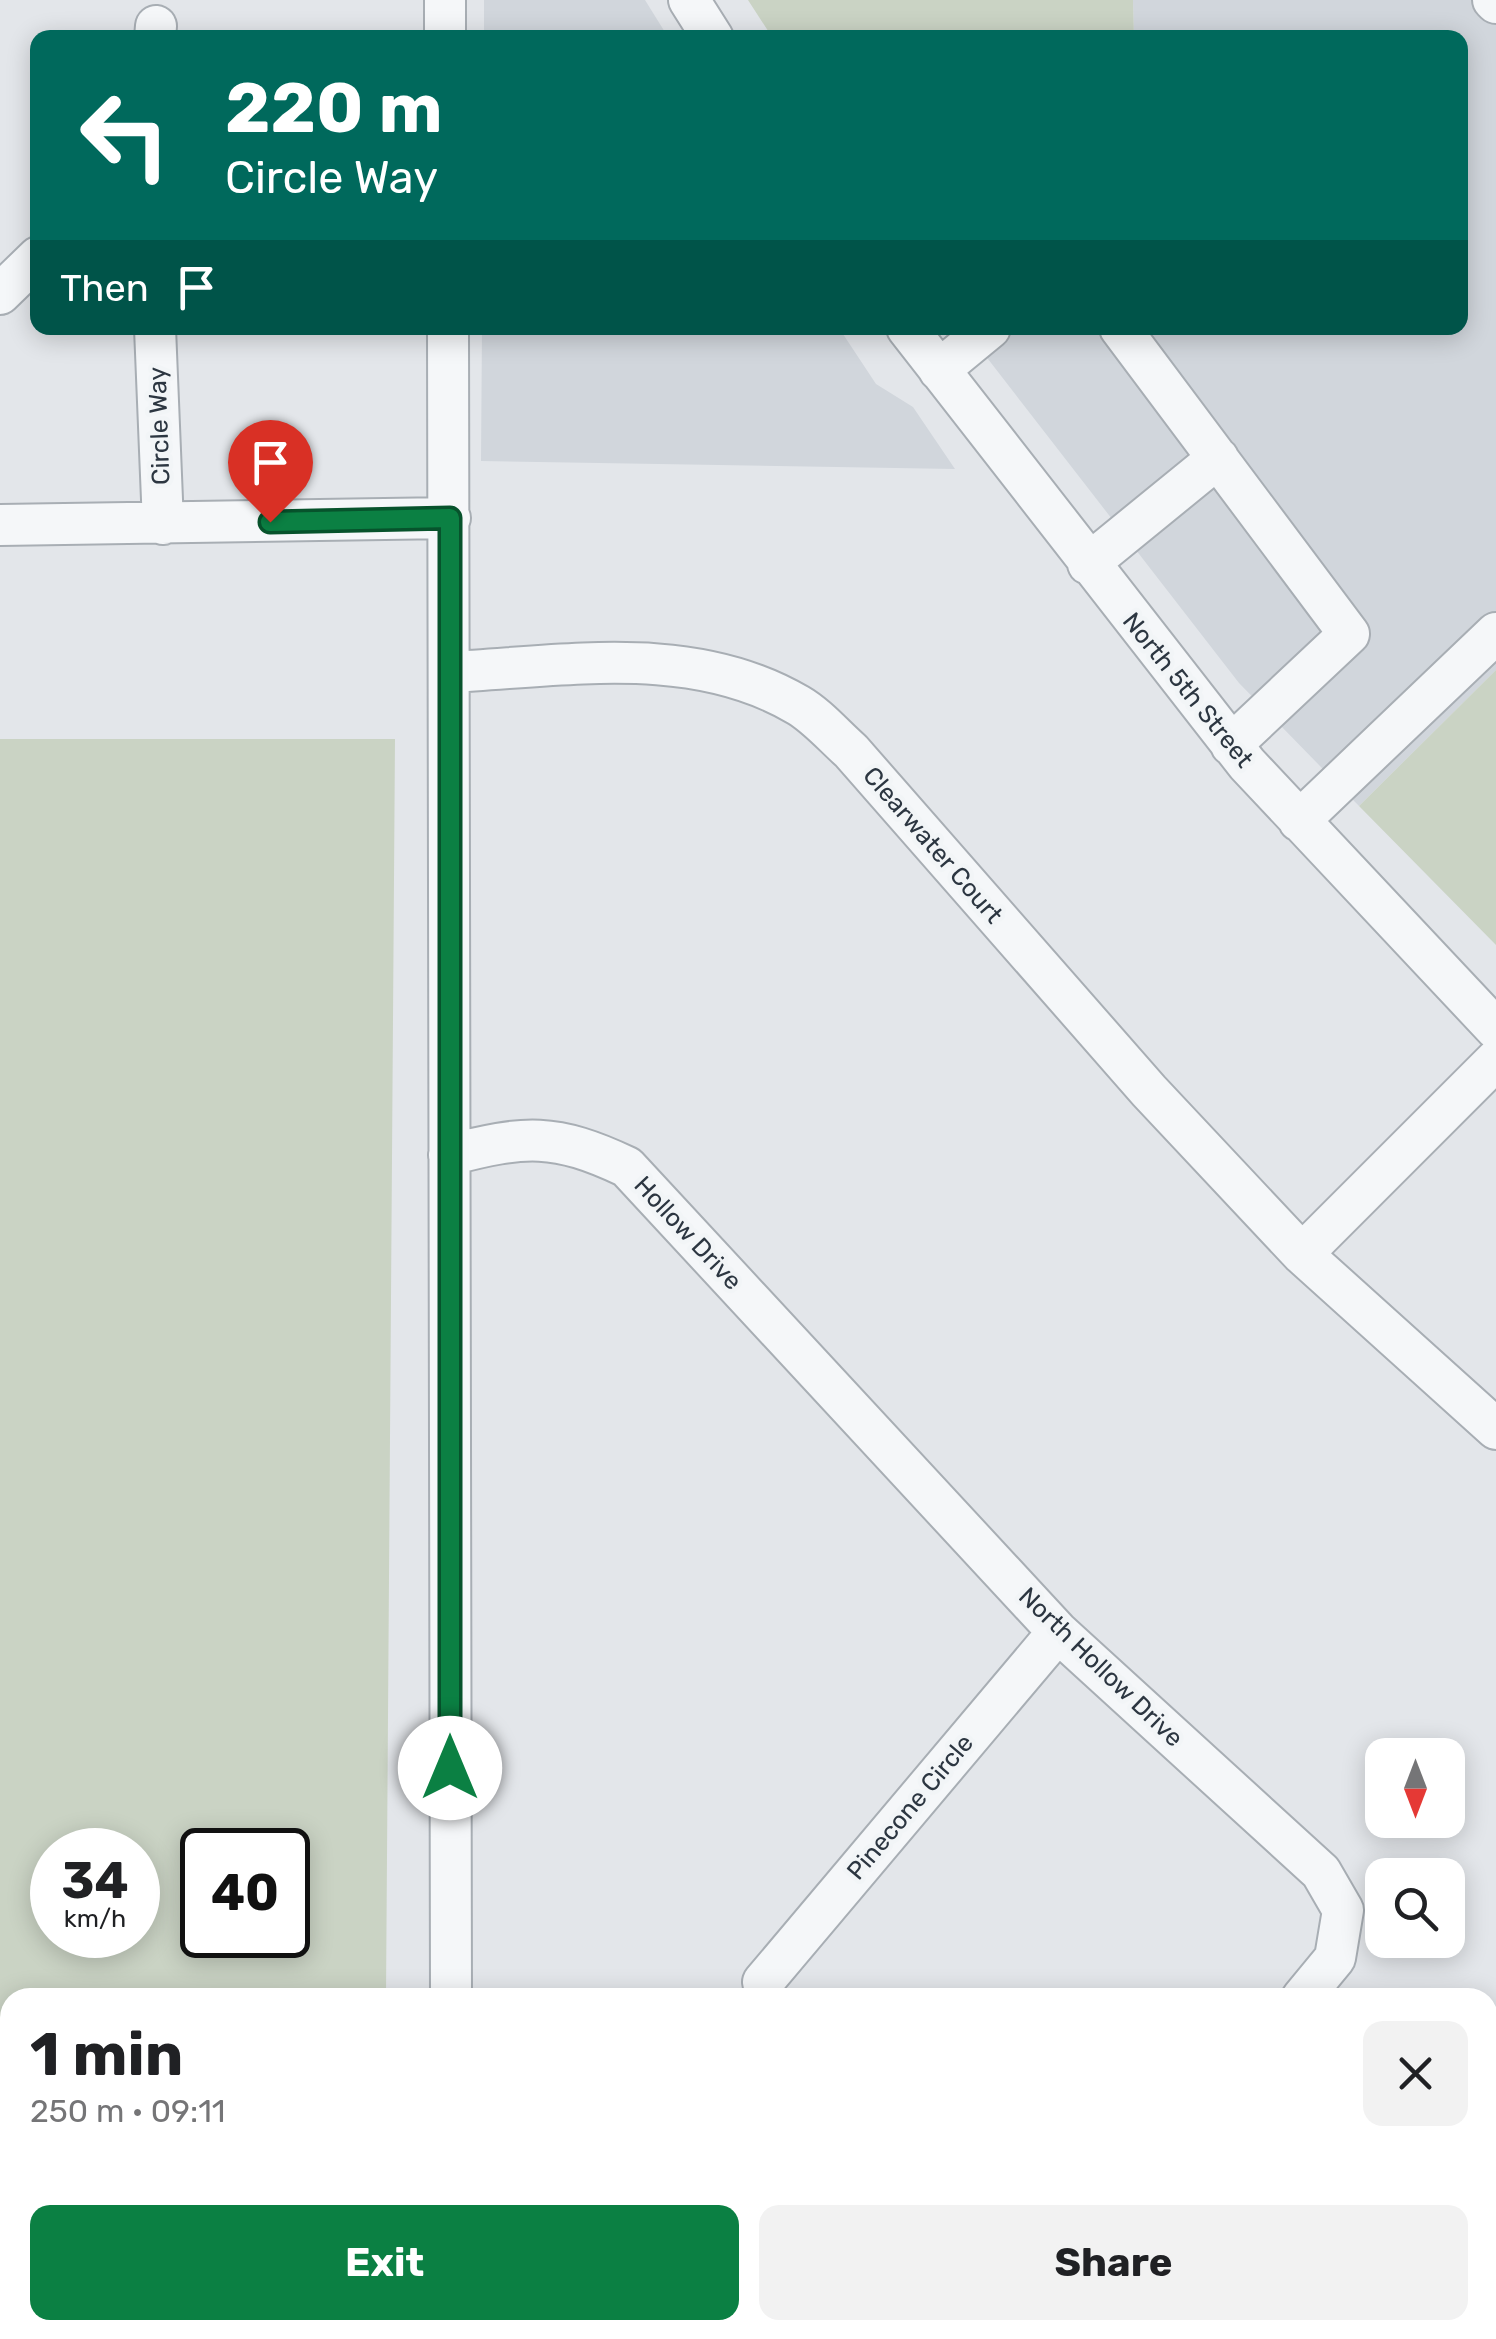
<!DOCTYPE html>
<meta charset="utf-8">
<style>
body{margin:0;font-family:Rubik,sans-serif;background:#f2f2f2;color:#202124;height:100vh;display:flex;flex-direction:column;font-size:38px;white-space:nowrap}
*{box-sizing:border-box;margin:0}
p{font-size:32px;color:#757577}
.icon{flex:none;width:55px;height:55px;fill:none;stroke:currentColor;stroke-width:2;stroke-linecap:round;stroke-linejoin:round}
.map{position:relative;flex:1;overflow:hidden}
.panel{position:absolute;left:0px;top:1988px;width:1498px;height:352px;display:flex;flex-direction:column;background:#fff;border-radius:30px 30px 0 0;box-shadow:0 5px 25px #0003}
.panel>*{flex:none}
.hud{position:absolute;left:30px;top:30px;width:1438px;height:305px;border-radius:20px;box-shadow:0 5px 25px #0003;background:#00695c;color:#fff;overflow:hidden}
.needle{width:65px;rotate:180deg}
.buttons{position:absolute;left:1365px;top:1738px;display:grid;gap:20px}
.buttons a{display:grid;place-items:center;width:100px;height:100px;border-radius:20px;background:#fff;box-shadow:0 5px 25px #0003;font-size:50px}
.speed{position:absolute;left:30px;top:1828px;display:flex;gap:20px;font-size:50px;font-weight:700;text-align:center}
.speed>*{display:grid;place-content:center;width:130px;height:130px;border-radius:50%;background:#fff;box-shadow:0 5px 25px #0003;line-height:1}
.speed small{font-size:25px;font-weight:400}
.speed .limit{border:5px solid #111;border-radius:15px;background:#fff;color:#111}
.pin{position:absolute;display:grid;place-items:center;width:85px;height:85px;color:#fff;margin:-102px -42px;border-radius:50% 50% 50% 0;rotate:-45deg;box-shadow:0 0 10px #0007}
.pin .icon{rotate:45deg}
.me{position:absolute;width:110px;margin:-55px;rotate:0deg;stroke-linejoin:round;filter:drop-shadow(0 0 8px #0008)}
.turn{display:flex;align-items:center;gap:35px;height:210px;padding:0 30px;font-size:45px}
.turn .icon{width:130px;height:130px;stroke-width:2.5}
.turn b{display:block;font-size:70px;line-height:85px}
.then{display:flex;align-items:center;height:95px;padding:0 30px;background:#0003;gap:20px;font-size:38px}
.round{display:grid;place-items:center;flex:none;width:105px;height:105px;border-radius:20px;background:#f2f2f2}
.summary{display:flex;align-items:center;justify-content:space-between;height:170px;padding:0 30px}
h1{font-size:60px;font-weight:700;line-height:75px}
.action{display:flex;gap:20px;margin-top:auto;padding:20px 30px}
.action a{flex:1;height:115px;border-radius:20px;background:#0b8043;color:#fff;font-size:40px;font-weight:700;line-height:115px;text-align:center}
.action a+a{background:#f2f2f2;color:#202124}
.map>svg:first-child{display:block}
</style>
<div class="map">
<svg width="1496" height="2339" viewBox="0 0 1496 2339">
<rect width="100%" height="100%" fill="#e3e6ea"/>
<path fill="#d1d6dc" d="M 484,0 L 645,0 L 668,37 L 484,37 Z
M 1133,0 L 1496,0 L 1496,670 L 1359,806 L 1239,683 L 964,328 L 1460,328 L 1460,38 L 1134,37 Z
M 482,328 L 839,328 L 876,384 L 913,407 L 955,469 L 481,461 Z"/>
<path fill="#cad3c4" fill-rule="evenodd" d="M 748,0 L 1133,0 L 1134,37 L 772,37 Z
M 1496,670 L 1496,945 L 1359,806 Z
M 0,739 L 395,739 L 386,1997 L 10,1998 L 10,2137 L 0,2136 ZM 52,1850 L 138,1850 L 138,1935 L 52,1935 ZM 202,1850 L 288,1850 L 288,1935 L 202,1935 Z"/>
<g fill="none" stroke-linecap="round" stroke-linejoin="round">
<g stroke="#a8aeb4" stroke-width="44">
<path id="minor" d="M 445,0 L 445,38
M 689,0 L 713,38
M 1493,0 L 1496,3
M 155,38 L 156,26
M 0,294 L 38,257
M 155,328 L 163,524
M 448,328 L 451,1998
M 907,328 L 1247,764 L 1496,1029
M 1120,328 L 1349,634 L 1231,745
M 939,370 L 990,328
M 0,525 L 450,518
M 1088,564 L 1218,458
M 450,672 C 567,666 693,643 798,705 C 817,716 834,736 851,751 L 1149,1091 L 1302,1254 L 1496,1429
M 1299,821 L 1496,633
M 449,1155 C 525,1135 555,1133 627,1167 L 1058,1632 L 1321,1872 L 1343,1910 L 1335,1958 L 1302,1998
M 1302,1254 L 1496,1060
M 763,1982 L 1058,1632
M 1488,2312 L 1496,2318
M 452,2330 L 452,2339
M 1022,2339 L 1029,2330"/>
</g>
<use href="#minor" stroke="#f5f7f9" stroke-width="40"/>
</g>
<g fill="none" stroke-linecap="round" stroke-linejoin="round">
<g stroke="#07532c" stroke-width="25">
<path id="route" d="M 270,522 L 450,518 L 450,1768"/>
</g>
<use href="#route" stroke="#0b8043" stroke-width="18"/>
</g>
<g text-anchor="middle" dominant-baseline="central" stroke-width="9" stroke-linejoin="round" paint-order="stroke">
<g font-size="25" fill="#2c3641" stroke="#f2f5f7">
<text transform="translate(159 426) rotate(-92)">Circle Way</text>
<text transform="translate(1188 690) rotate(51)">North 5th Street</text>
<text transform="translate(933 845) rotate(49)">Clearwater Court</text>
<text transform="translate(688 1233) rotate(47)">Hollow Drive</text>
<text transform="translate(1101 1667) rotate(44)">North Hollow Drive</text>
<text transform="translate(910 1807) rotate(-50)">Pinecone Circle</text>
</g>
</g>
</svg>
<div class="buttons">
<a><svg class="needle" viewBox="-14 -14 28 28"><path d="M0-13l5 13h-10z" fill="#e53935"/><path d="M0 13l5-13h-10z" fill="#757577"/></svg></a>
<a><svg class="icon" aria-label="search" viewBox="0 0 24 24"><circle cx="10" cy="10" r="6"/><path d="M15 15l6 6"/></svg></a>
</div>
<div class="speed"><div>34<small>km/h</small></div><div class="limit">40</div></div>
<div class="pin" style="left:270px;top:522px;background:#d93025"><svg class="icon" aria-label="arrive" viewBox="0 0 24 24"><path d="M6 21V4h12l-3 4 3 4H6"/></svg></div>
<svg class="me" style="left:450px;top:1768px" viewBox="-20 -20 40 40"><circle r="19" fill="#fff"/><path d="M0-13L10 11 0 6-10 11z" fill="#0b8043"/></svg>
<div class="hud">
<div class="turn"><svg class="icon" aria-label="left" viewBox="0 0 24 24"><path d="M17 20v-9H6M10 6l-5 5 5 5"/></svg><div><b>220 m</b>Circle Way</div></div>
<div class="then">Then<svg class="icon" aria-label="arrive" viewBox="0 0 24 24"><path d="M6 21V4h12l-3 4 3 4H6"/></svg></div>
</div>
<section class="panel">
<div class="summary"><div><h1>1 min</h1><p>250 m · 09:11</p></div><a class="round"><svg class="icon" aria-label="close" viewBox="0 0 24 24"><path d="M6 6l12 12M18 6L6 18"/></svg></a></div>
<div class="action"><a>Exit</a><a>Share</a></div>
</section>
</div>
